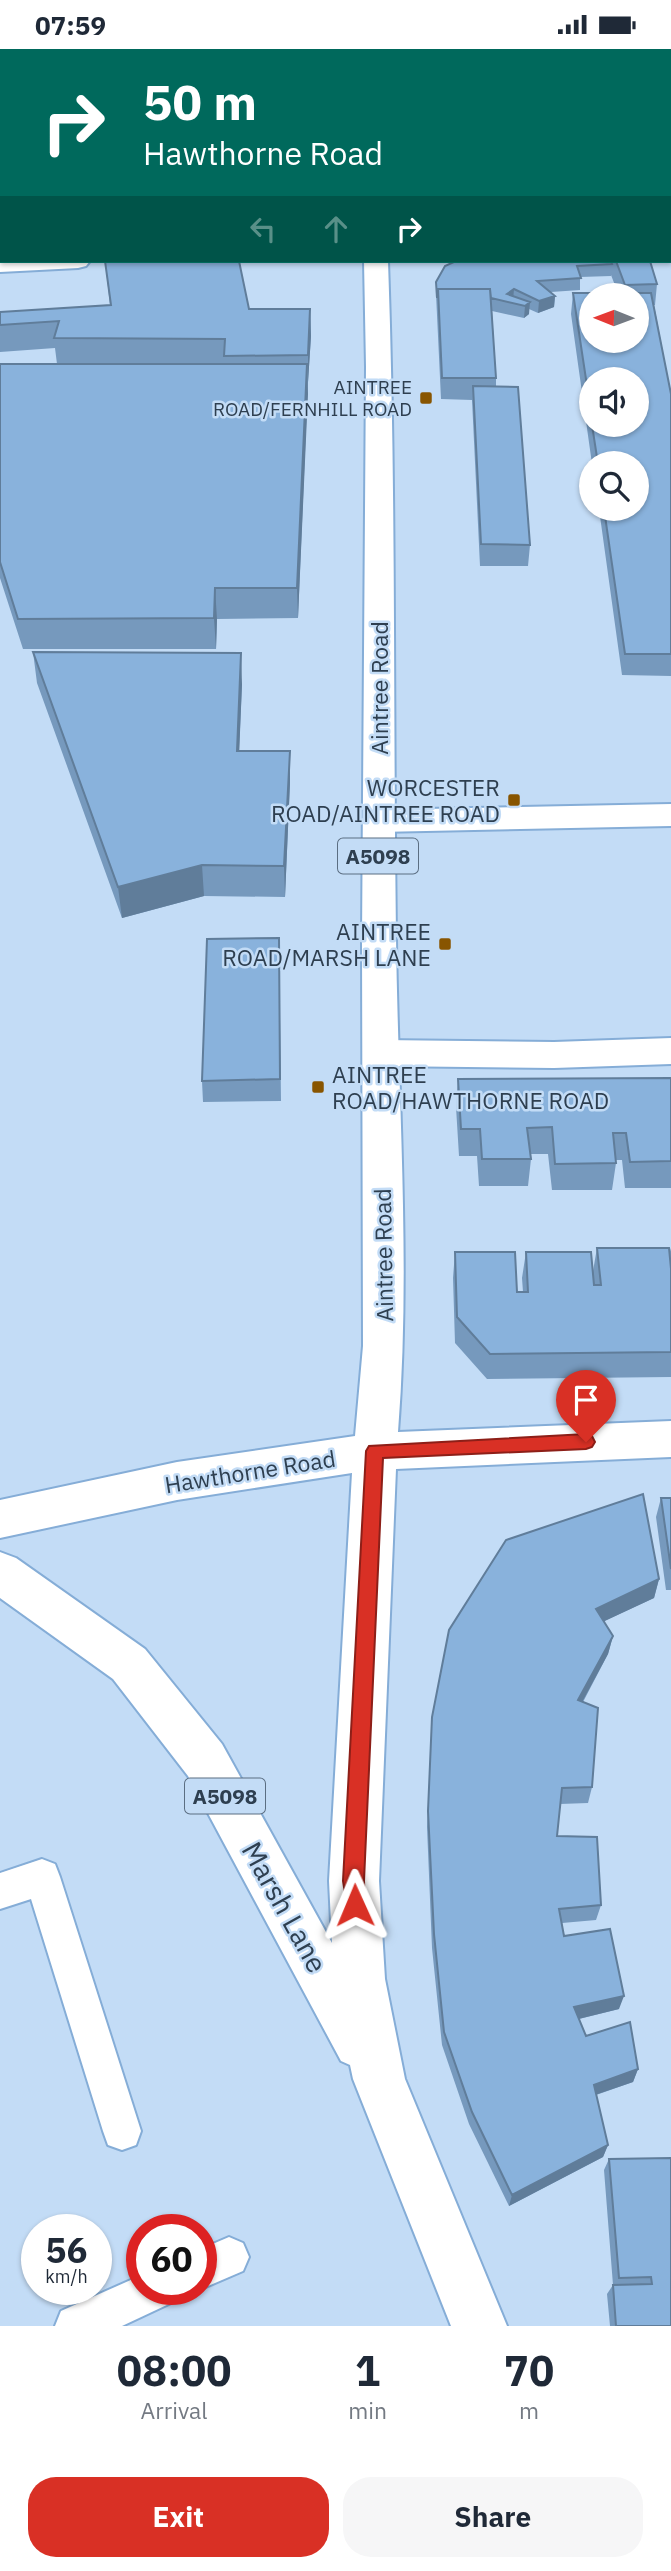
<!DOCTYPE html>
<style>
body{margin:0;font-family:"IBM Plex Sans",sans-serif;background:#f6f6f7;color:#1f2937;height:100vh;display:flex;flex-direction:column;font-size:26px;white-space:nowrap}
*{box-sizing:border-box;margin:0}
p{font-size:23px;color:#747a83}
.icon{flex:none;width:38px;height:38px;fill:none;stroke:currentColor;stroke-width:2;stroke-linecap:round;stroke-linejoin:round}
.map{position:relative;height:2277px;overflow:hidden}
.drawer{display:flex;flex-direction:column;background:#fff;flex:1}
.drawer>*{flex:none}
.hud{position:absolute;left:0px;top:0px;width:672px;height:214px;box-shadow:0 2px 5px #0004;background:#00695c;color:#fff;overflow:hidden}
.needle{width:46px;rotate:271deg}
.controls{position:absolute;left:579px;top:234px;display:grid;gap:14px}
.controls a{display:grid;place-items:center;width:70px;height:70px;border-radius:50%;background:#fff;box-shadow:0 2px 5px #0004;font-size:35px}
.speed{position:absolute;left:21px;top:2165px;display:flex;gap:14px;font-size:35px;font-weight:700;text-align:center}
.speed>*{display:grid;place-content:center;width:91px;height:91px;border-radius:50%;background:#fff;box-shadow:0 2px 5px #0004;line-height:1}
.speed small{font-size:18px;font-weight:400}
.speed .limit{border:10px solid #d22;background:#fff;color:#111}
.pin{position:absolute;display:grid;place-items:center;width:60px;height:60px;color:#fff;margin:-72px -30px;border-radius:50% 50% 50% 0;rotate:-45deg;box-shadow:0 0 7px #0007}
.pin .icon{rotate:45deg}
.me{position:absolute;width:77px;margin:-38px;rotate:359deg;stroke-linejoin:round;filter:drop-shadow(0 0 5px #0008)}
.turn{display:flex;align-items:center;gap:24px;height:147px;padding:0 28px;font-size:32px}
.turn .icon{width:91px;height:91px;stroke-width:2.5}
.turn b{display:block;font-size:49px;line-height:60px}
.lanes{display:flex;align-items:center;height:66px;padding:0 28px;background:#0003;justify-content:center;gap:35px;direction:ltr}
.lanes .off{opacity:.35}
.eta{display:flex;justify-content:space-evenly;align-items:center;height:119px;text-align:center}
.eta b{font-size:42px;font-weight:700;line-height:49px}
.action{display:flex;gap:14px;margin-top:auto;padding:14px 28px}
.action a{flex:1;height:80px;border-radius:28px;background:#d93025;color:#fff;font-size:28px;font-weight:700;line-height:80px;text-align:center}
.action a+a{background:#f6f6f7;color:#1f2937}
.status{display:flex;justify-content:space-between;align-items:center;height:49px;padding:0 35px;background:#fff;direction:ltr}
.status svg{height:19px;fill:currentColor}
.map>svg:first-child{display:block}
</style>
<div class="status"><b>07:59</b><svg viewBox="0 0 49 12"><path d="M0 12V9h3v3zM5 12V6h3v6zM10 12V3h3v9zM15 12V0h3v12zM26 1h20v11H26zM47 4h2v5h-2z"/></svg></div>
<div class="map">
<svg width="671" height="2277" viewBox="0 0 671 2277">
<rect width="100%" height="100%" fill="#c3dcf6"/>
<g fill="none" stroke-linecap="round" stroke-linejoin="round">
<g stroke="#85add7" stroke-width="4">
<path id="service" d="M 211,0 L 225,0 L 225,2 L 211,2 Z
M 42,1810 L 55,1815 L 60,1828 L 141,2082 L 136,2096 L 122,2101 L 108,2096 L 103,2082 L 31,1850 L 0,1860 L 0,1824 Z
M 229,2188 L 243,2194 L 249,2208 L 243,2222 L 201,2240 L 200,2240 L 201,2200 Z
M 142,2226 L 142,2240 L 177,2240 L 171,2254 L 122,2277 L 55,2277 L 61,2262 Z"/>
</g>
<g stroke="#85add7" stroke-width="4">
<path id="minor" d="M 652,0 L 671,0 L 671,4 L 670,2 Z
M 0,21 L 2,21 L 2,33 L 0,33 Z
M 670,26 L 671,26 L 671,40 L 670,40 Z
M 670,182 L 671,182 L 671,199 L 670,199 Z
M 0,209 L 2,212 L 90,212 L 86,217 L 78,219 L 0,223 Z
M 671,755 L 671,777 L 378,783 L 366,780 L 362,772 L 366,764 L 378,761 Z
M 671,989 L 671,1015 L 554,1019 L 381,1017 L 368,1013 L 363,1004 L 368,995 L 381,991 L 554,993 Z"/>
</g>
<g stroke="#85add7" stroke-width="4">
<path id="primary" d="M 365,0 L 385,0 L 386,2 L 366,2 Z
M 364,212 L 388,212 C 396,437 393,663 396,889 C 398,1053 411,1219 398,1383 L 671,1372 L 671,1408 L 396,1420 L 379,1832 L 385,1930 L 405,2030 L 507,2277 L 451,2277 L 353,2030 L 350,2016 L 341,2012 L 188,1727 L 113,1630 L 0,1549 L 0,1503 L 16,1509 L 145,1600 L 222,1695 L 332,1894 L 329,1832 L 352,1424 L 177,1451 L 0,1489 L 0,1451 L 177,1413 L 355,1387 L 363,1297 L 362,890 L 366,318 Z"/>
</g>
<use href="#service" fill="#fff" fill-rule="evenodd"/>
<use href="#minor" fill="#fff" fill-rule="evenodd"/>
<use href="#primary" fill="#fff" fill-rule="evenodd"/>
</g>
<path fill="#7699bd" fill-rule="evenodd" d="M 257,0 L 291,0 L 291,2 L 257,2 Z
M 447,0 L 486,0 L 486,2 L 447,2 Z
M 534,0 L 626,0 L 626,2 L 535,2 Z
M 0,70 L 2,70 L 2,198 L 0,198 Z
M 105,212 L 249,260 L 310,260 L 311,287 L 308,333 L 298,569 L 217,570 L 216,600 L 23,600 L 0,529 L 0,315 L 57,315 L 55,299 L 0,303 L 0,263 L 110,256 Z
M 456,212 L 650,212 L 657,235 L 655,256 L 654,256 L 671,345 L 671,627 L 622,626 L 599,460 L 637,460 L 637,415 L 592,415 L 571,265 L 573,244 L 618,244 L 611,226 L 611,227 L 580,228 L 580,241 L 551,243 L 555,247 L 554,258 L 538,264 L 529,260 L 529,265 L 524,269 L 492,262 L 496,329 L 496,337 L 530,496 L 528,517 L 480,517 L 472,351 L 441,350 L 436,245 L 436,233 ZM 592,331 L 637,376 L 592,376 Z
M 33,603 L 242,635 L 239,702 L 290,733 L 285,848 L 204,847 L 122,869 L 37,634 Z
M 279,889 L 281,1052 L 203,1053 L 202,1032 Z
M 671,1029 L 671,1139 L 625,1139 L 622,1111 L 616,1111 L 616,1114 L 612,1141 L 552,1141 L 548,1105 L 530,1105 L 531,1110 L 528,1137 L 479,1137 L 477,1107 L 459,1107 L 456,1058 L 458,1030 Z
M 597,1199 L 669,1206 L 671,1199 L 671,1328 L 487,1330 L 455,1294 L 453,1229 L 455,1203 L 517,1243 L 523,1243 L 522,1229 L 526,1203 L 593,1222 Z
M 661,1449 L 671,1449 L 671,1541 L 666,1541 L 656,1468 Z
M 659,1530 L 654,1549 L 604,1572 L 613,1587 L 608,1605 L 583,1653 L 592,1738 L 588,1754 L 560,1755 L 557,1787 L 601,1856 L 596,1871 L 562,1874 L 564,1887 L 619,1960 L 579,1970 L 586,1987 L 638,2020 L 633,2033 L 596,2046 L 608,2096 L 603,2108 L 509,2157 L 469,2075 L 442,1996 L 432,1899 L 427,1778 L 432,1668 Z
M 609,2110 L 671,2277 L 610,2277 L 607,2245 L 613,2236 L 604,2121 Z"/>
<path fill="#607d9a" d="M 514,240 L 513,252 L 507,245 Z
M 555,247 L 554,258 L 538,264 L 539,252 Z
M 530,253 L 529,265 L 524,269 L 525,257 Z
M 310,260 L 311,287 L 308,333 L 308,306 Z
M 307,315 L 308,345 L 298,569 L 297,539 Z
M 215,539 L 217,570 L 216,600 L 214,569 Z
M 241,604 L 242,635 L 238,732 L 237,702 Z
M 290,702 L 290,733 L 285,848 L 284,817 Z
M 202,816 L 204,847 L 122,869 L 118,838 Z
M 659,1530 L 654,1549 L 592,1578 L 596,1560 Z
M 613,1587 L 608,1605 L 574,1668 L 578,1651 Z
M 624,1947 L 619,1960 L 570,1972 L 574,1958 Z
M 638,2020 L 633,2033 L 589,2048 L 594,2036 Z
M 608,2096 L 603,2108 L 509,2157 L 512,2146 Z"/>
<path fill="#89b2dc" stroke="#607d9a" stroke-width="2" fill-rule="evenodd" d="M 0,70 L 2,70 L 2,169 L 0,169 Z
M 105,212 L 239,212 L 249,260 L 310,260 L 308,306 L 224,307 L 225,290 L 54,289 L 59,272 L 0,276 L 0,263 L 111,256 Z
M 456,212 L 611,212 L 612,215 L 577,217 L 581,229 L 537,232 L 555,247 L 539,252 L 514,240 L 507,245 L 530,253 L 525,257 L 491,249 L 490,240 L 438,240 L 437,249 L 436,233 L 445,217 Z
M 616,212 L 650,212 L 657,235 L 625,236 Z
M 438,240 L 490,240 L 496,329 L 442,329 Z
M 573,244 L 651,244 L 671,345 L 671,605 L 625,605 L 604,460 L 637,460 L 637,415 L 598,415 L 592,376 L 637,376 L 637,331 L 592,331 L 592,370 ZM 592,247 L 637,247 L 637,292 L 592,292 Z
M 0,315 L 307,315 L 297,539 L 215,539 L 214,569 L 18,570 L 0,513 Z
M 473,337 L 518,338 L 530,496 L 481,495 Z
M 33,603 L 241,604 L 237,702 L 290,702 L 284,817 L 202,816 L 118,838 Z
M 279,889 L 280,1030 L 202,1032 L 207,890 Z
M 671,1029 L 671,1112 L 630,1113 L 626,1084 L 613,1084 L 616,1114 L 555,1115 L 552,1078 L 527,1079 L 531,1110 L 482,1110 L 480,1080 L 461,1080 L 458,1030 Z
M 597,1199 L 669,1199 L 671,1220 L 671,1303 L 490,1305 L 457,1268 L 455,1203 L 515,1203 L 517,1243 L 528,1243 L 526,1203 L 591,1203 L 594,1236 L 601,1236 Z
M 643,1445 L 659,1530 L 596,1560 L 613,1587 L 578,1651 L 598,1659 L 592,1738 L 562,1739 L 557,1787 L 597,1788 L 601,1856 L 559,1860 L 564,1887 L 610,1880 L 624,1947 L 574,1958 L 586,1987 L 630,1973 L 638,2020 L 594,2036 L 608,2096 L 512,2146 L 472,2063 L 444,1983 L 434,1885 L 428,1762 L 432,1668 L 449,1581 L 506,1491 Z
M 661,1449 L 671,1449 L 671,1520 Z
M 671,2109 L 671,2277 L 616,2277 L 613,2236 L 652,2235 L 651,2228 L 619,2229 L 609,2110 Z"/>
<path fill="#d93025" stroke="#8d1f18" stroke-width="2" d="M 586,1385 L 592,1387 L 595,1393 L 592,1398 L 586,1400 L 383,1409 L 364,1832 L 365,1856 L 362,1863 L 355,1866 L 348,1863 L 343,1832 L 366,1402 L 369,1397 Z"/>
<g fill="#850" stroke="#c3dcf6" stroke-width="2.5">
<rect x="419" y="342" width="14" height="14" rx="3.5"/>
<rect x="507" y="744" width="14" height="14" rx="3.5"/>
<rect x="438" y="888" width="14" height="14" rx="3.5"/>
<rect x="311" y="1031" width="14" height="14" rx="3.5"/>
</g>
<g text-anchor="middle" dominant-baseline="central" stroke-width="5" stroke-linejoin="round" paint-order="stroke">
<g font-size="19" fill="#2e3f50" stroke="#c3dcf6" text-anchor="end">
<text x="412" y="338">AINTREE<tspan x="412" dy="22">ROAD/FERNHILL ROAD</tspan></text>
</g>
<g fill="#c3dcf6" stroke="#5b6e82" stroke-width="2">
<rect x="338" y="789.5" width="80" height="35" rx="5"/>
<rect x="185" y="1729.5" width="80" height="35" rx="5"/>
</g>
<g font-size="21" font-weight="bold" fill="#2e3f50">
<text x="378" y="807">A5098</text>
<text x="225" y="1747">A5098</text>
</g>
<g font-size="23" fill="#2e3f50" stroke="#c3dcf6">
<text transform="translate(379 639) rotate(-90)">Aintree Road</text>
<text transform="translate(383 1206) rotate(-91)">Aintree Road</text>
<text transform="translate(250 1422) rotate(-9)">Hawthorne Road</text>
</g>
<g font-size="23" fill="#2e3f50" stroke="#c3dcf6" text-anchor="end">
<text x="500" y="738">WORCESTER<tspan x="500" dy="26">ROAD/AINTREE ROAD</tspan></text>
<text x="431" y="882">AINTREE<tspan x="431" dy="26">ROAD/MARSH LANE</tspan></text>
<text x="332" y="1025" text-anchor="start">AINTREE<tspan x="332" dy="26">ROAD/HAWTHORNE ROAD</tspan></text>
</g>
<g font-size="28" fill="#2e3f50" stroke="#c3dcf6">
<text transform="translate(285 1858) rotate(61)">Marsh Lane</text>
</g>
</g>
</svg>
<div class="controls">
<a><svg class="needle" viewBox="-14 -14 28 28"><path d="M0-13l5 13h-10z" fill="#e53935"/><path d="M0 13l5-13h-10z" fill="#747a83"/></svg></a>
<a><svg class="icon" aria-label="sound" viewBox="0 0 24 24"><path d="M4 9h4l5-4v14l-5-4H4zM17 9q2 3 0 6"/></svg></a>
<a><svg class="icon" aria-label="search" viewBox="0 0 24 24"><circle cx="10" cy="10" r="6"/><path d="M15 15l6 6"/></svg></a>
</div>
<div class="speed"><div>56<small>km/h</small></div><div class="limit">60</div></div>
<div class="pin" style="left:586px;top:1393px;background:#d93025"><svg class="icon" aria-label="arrive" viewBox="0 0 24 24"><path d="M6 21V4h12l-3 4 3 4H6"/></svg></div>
<svg class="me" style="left:355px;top:1856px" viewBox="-20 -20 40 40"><path d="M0-17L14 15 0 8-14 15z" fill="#d93025" stroke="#fff" stroke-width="4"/></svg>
<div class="hud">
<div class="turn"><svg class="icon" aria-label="right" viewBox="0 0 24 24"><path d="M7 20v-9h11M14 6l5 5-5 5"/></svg><div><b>50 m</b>Hawthorne Road</div></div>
<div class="lanes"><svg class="icon off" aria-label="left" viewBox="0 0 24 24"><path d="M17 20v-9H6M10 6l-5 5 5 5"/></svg><svg class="icon off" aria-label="ahead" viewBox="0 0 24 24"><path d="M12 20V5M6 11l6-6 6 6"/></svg><svg class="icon" aria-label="right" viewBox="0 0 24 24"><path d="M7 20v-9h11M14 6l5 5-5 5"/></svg></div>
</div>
</div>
<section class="drawer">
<div class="eta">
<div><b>08:00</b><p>Arrival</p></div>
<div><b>1</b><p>min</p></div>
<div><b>70</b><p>m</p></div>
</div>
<div class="action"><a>Exit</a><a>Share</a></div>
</section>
